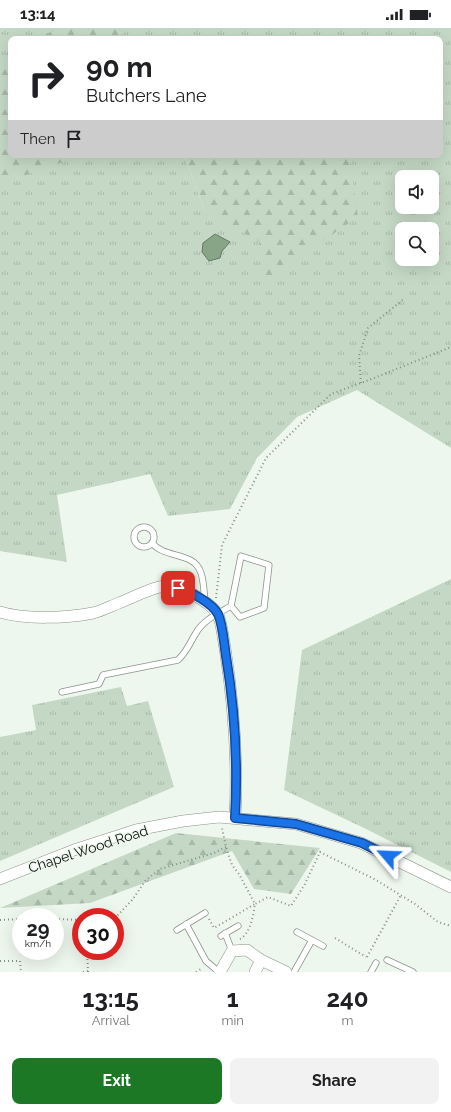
<!DOCTYPE html>
<style>
body{margin:0;font-family:Raleway,sans-serif;background:#f2f2f2;color:#202124;height:100vh;display:flex;flex-direction:column;font-size:15px;white-space:nowrap}
*{box-sizing:border-box;margin:0}
p{font-size:13px;color:#757577}
.icon{flex:none;width:22px;height:22px;fill:none;stroke:currentColor;stroke-width:2;stroke-linecap:round;stroke-linejoin:round}
.map{position:relative;height:944px;overflow:hidden}
.sheet{display:flex;flex-direction:column;background:#fff;flex:1}
.sheet>*{flex:none}
.hud{position:absolute;left:8px;top:8px;width:435px;height:122px;border-radius:8px;box-shadow:0 4px 16px #0002;background:#fff;color:#202124;overflow:hidden}
.fabs{position:absolute;left:395px;top:142px;display:grid;gap:8px}
.fabs a{display:grid;place-items:center;width:44px;height:44px;border-radius:8px;background:#fff;box-shadow:0 4px 16px #0002;font-size:20px}
.speed{position:absolute;left:12px;top:880px;display:flex;gap:8px;font-size:20px;font-weight:700;text-align:center}
.speed>*{display:grid;place-content:center;width:52px;height:52px;border-radius:50%;background:#fff;box-shadow:0 4px 16px #0002;line-height:1}
.speed small{font-size:10px;font-weight:400}
.speed .limit{border:6px solid #d22;background:#fff;color:#111}
.pin{position:absolute;display:grid;place-items:center;width:34px;height:34px;color:#fff;margin:-17px;border-radius:8px;box-shadow:0 2px 6px #0006}
.me{position:absolute;width:44px;margin:-22px;rotate:296deg;stroke-linejoin:round;filter:drop-shadow(0 0 3px #0008)}
.turn{display:flex;align-items:center;gap:14px;height:84px;padding:0 12px;font-size:18px}
.turn .icon{width:52px;height:52px;stroke-width:2.5}
.turn b{display:block;font-size:28px;line-height:34px}
.then{display:flex;align-items:center;height:38px;padding:0 12px;background:#0003;gap:8px;font-size:15px}
.eta{display:flex;justify-content:space-evenly;align-items:center;height:68px;text-align:center}
.eta b{font-size:24px;font-weight:700;line-height:28px}
.cta{display:flex;gap:8px;margin-top:auto;padding:8px 12px}
.cta a{flex:1;height:46px;border-radius:8px;background:#1d7826;color:#fff;font-size:16px;font-weight:700;line-height:46px;text-align:center}
.cta a+a{background:#f2f2f2;color:#202124}
.status{display:flex;justify-content:space-between;align-items:center;height:28px;padding:0 20px;background:#fff;direction:ltr}
.status svg{height:11px;fill:currentColor}
.map>svg:first-child{display:block}
</style>
<div class="status"><b>13:14</b><svg viewBox="0 0 49 12"><path d="M0 12V9h3v3zM5 12V6h3v6zM10 12V3h3v9zM15 12V0h3v12zM26 1h20v11H26zM47 4h2v5h-2z"/></svg></div>
<div class="map">
<svg width="451" height="944" viewBox="0 0 451 944">
<defs>
<pattern id="grass-tufts" width="24" height="20" patternUnits="userSpaceOnUse"><rect width="24" height="20" fill="#c5d8c5"/><path d="M3 7l-1-3M5 7V3M7 7l1-3M15 17l-1-3M17 17v-4M19 17l1-3" fill="none" stroke="#a8b8a8"/></pattern>
<pattern id="forest-firs" width="22" height="20" patternUnits="userSpaceOnUse"><rect width="22" height="20" fill="#c5d8c5"/><path d="M5 1l3.5 6h-7zM16 11l3.5 6h-7z" fill="#a8b8a8"/></pattern>
</defs>
<rect width="100%" height="100%" fill="#eef7ee"/>
<path fill="url(#grass-tufts)" fill-rule="evenodd" d="M 0,0 L 451,0 L 451,420 L 357,362 L 297,389 L 257,430 L 230,481 L 168,488 L 150,446 L 57,467 L 67,534 L 0,523 ZM 11,11 L 440,11 L 440,127 L 190,127 L 206,186 L 184,127 L 11,127 ZM 402,149 L 432,149 L 432,179 L 402,179 ZM 402,201 L 432,201 L 432,231 L 402,231 Z
M 451,551 L 451,844 L 364,800 L 284,762 L 302,622 Z
M 121,659 L 127,678 L 148,673 L 174,759 L 0,833 L 0,709 L 36,702 L 32,677 Z"/>
<path fill="url(#forest-firs)" d="M 67,0 L 130,0 L 116,11 L 26,11 Z
M 11,23 L 11,127 L 83,127 L 1,156 L 0,152 L 0,33 Z
M 184,127 L 349,127 L 358,189 L 267,251 L 259,213 L 206,186 Z
M 176,805 L 320,820 L 291,866 L 254,861 L 232,823 L 90,875 L 0,880 Z"/>
<path fill="#88a687" stroke="#637962" d="M 215,206 L 230,214 L 222,223 L 220,230 L 209,233 L 202,224 L 203,215 Z"/>
<g fill="none" stroke-linecap="round" stroke-linejoin="round">
<g stroke="#8a928a" stroke-width="7">
<path id="service" d="M134 509a10 10 0 1 1 20 0a10 10 0 1 1-20 0Z
M 152,515 C 165,531 194,523 201,545 C 204,554 204,565 205,574
M 62,664 L 99,656 L 103,647 L 178,632 C 188,622 189,616 196,605 C 203,592 219,585 231,578 L 241,528 L 269,537 L 264,580 L 240,589 L 231,578
M 186,896 L 206,933 L 219,944
M 177,902 L 205,885
M 297,904 L 323,918
M 225,905 L 232,923
M 221,908 L 238,898
M 387,932 L 413,944
M 294,944 L 312,912
M 371,944 L 376,935"/>
</g>
<g stroke="#8a928a" stroke-width="12">
<path id="minor" d="M 0,584 C 24,592 68,590 93,585 C 102,583 111,578 119,575 C 132,570 154,558 167,558 C 181,557 209,574 217,585 C 222,593 223,611 225,620 C 234,678 238,732 235,790
M 0,851 L 74,822 L 136,802 L 183,793 L 219,789 L 296,796 L 361,815 L 451,859
M 220,944 L 232,923 L 247,922 L 261,932 L 286,944
M 255,944 L 261,932"/>
</g>
<path stroke="#878d87" stroke-width="2" stroke-dasharray="1 3" stroke-linecap="butt" d="M 361,355 L 359,328 L 368,300 L 405,270
M 216,570 L 222,517 L 266,430 L 331,366 L 369,352 L 451,319
M 114,889 L 117,888 L 133,871 L 145,853 L 160,841 L 214,825 L 226,819
M 55,891 L 81,892
M 209,891 L 214,900 L 255,876 L 239,846 L 232,837 L 226,819 L 222,800
M 0,892 L 21,891
M 335,910 L 366,929
M 240,911 C 251,905 253,887 255,876 L 268,869 L 291,878 L 305,856 L 320,824 L 376,852 L 415,876 L 438,894 L 451,898
M 87,923 L 88,944
M 367,929 L 401,867
M 0,933 L 20,933 L 21,944
M 83,944 L 88,943
M 196,944 L 201,941"/>
<use href="#service" stroke="#fff" stroke-width="5.5"/>
<use href="#minor" stroke="#fff" stroke-width="11"/>
</g>
<g fill="none" stroke-linecap="round" stroke-linejoin="round">
<g stroke="#114b97" stroke-width="10">
<path id="route" d="M 178,560 C 190,563 212,575 218,586 C 223,597 224,616 226,628 C 235,682 238,735 235,790 L 296,796 L 362,815 L 388,828"/>
</g>
<use href="#route" stroke="#1a73e8" stroke-width="7"/>
</g>
<g text-anchor="middle" dominant-baseline="central" stroke-width="3" stroke-linejoin="round" paint-order="stroke">
<g font-size="14" fill="#0d0f0d" stroke="#eef7ee">
<text transform="translate(88 821) rotate(-18)">Chapel Wood Road</text>
</g>
</g>
</svg>
<div class="fabs">
<a><svg class="icon" aria-label="sound" viewBox="0 0 24 24"><path d="M4 9h4l5-4v14l-5-4H4zM17 9q2 3 0 6"/></svg></a>
<a><svg class="icon" aria-label="search" viewBox="0 0 24 24"><circle cx="10" cy="10" r="6"/><path d="M15 15l6 6"/></svg></a>
</div>
<div class="speed"><div>29<small>km/h</small></div><div class="limit">30</div></div>
<div class="pin" style="left:178px;top:560px;background:#d93025"><svg class="icon" aria-label="arrive" viewBox="0 0 24 24"><path d="M6 21V4h12l-3 4 3 4H6"/></svg></div>
<svg class="me" style="left:388px;top:828px" viewBox="-20 -20 40 40"><path d="M0-17L14 15 0 8-14 15z" fill="#1a73e8" stroke="#fff" stroke-width="4"/></svg>
<div class="hud">
<div class="turn"><svg class="icon" aria-label="right" viewBox="0 0 24 24"><path d="M7 20v-9h11M14 6l5 5-5 5"/></svg><div><b>90 m</b>Butchers Lane</div></div>
<div class="then">Then<svg class="icon" aria-label="arrive" viewBox="0 0 24 24"><path d="M6 21V4h12l-3 4 3 4H6"/></svg></div>
</div>
</div>
<section class="sheet">
<div class="eta">
<div><b>13:15</b><p>Arrival</p></div>
<div><b>1</b><p>min</p></div>
<div><b>240</b><p>m</p></div>
</div>
<div class="cta"><a>Exit</a><a>Share</a></div>
</section>
